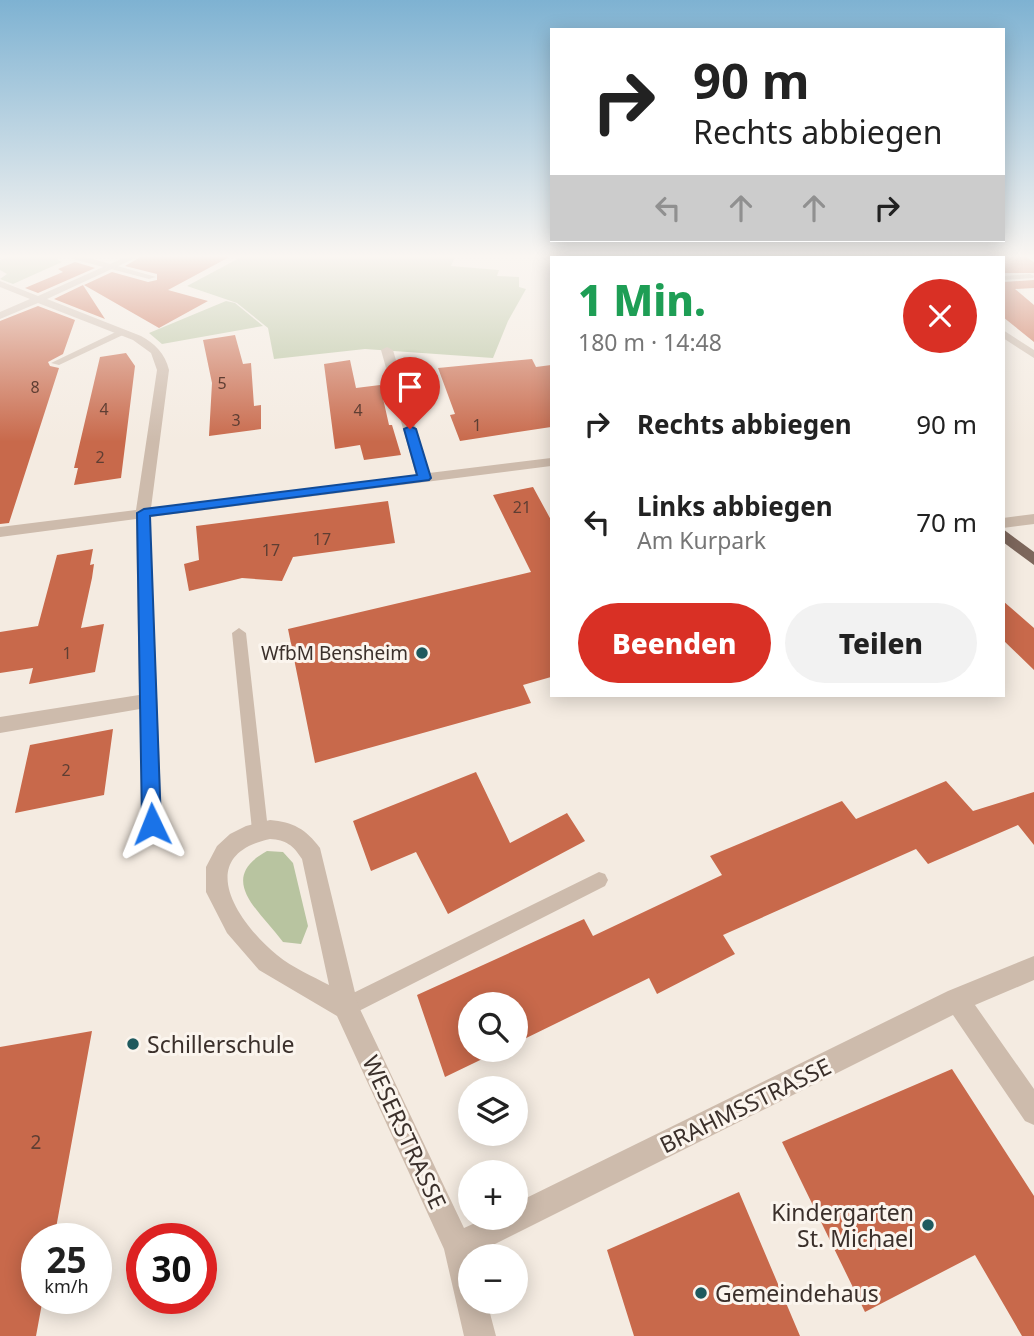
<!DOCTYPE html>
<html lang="de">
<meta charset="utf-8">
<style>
body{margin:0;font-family:"Noto Sans",sans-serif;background:#f2f2f2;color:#222;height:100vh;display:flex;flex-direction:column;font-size:26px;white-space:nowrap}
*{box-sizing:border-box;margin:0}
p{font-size:23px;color:#767676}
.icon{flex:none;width:38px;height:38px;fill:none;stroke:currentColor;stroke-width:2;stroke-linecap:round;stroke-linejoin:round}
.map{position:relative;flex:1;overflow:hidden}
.panel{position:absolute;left:550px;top:256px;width:455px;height:441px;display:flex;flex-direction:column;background:#fff;border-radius:0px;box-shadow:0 4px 18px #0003}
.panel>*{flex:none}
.hud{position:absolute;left:550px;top:28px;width:455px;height:214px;border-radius:0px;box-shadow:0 4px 18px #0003;background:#fff;color:#222;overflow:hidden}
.fabs{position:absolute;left:458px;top:992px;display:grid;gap:14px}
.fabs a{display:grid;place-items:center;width:70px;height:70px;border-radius:50%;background:#fff;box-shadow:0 4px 18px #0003;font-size:35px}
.speed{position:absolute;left:21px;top:1223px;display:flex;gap:14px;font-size:35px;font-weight:700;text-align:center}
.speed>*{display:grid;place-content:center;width:91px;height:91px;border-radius:50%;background:#fff;box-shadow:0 4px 18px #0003;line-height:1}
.speed small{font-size:18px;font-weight:400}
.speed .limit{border:10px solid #d22;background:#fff;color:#111}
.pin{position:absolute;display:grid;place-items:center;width:60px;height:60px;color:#fff;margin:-72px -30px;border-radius:50% 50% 50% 0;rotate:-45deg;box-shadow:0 0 7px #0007}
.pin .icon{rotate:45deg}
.me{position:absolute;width:77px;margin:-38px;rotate:358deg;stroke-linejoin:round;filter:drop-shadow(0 0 5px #0008)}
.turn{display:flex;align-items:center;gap:24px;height:147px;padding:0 28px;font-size:32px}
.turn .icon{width:91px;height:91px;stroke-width:2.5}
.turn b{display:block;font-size:49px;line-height:60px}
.lanes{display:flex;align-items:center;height:66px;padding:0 28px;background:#0003;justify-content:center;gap:35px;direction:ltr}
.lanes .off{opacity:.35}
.round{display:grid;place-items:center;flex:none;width:74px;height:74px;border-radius:37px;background:#f2f2f2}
.overview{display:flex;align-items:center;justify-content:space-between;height:119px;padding:0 28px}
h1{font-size:42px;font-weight:800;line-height:52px;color:#1e9e55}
.button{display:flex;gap:14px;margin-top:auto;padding:14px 28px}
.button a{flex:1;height:80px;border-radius:42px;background:#d93025;color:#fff;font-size:28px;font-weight:800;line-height:80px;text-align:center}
.button a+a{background:#f2f2f2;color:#222}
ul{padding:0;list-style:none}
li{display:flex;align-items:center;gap:21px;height:98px;padding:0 28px}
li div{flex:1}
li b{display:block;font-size:26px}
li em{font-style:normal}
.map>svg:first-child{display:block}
</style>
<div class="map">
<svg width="1034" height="1336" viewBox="0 0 1034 1336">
<rect width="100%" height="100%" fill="#f4ebe1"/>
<path fill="#b8c4a0" d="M 12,255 L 66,255 L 56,259 L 62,262 L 13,284 L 0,279 L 7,274 L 0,270 L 0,260 Z
M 245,255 L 456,255 L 451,266 L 499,270 L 497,276 L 519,277 L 519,287 L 526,289 L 508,321 L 493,358 L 365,349 L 274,359 L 268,328 L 237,303 L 187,286 Z
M 226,301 L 235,303 L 263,326 L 162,344 L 149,333 Z
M 267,851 L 283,852 L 293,863 L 308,926 L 301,944 L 283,942 C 259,910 216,879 267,851 Z"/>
<path fill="#c8694b" d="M 144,255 L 233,255 L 168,290 L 208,301 L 159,328 L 84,285 L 112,272 L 148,282 L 157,280 L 157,274 L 125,266 Z
M 971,255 L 1023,255 L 1034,262 L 1034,273 L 1003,273 L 1003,257 Z
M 75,262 L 95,268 L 38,293 L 25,288 L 63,272 L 58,269 Z
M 1034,280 L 1034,288 L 1015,289 L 1034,305 L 1034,342 L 1003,317 L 1003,282 Z
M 83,285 L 105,319 L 54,299 Z
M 38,306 L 75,320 L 63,354 L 48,362 L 50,366 L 59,368 L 9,523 L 0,524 L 0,321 Z
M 235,335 L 243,364 L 251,363 L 254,406 L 261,405 L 261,429 L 209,436 L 212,383 L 203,340 Z
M 126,353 L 135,366 L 121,478 L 74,485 L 78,468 L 74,468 L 100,357 Z
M 532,359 L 536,367 L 551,365 L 551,427 L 460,441 L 450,415 L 455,414 L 438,368 Z
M 350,360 L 356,388 L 380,385 L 389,425 L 392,425 L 401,455 L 364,460 L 360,445 L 335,449 L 324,364 Z
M 533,487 L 551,520 L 551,677 L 523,685 L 531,703 L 315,763 L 288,629 L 531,572 L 493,495 Z
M 388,501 L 395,543 L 293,557 L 282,581 L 242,578 L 189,591 L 184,564 L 199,560 L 196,526 Z
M 93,549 L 90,565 L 94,564 L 92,578 L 81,628 L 104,624 L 95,672 L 29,684 L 33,668 L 0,673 L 0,632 L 38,626 L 57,555 Z
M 1003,601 L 1034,628 L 1034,670 L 1003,640 Z
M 113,729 L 104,795 L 15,813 L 30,745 Z
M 476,772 L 510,843 L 567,813 L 585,841 L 448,914 L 416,852 L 371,871 L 353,821 Z
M 946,781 L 973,811 L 1034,792 L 1034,845 L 1018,825 L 928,864 L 916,849 L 723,935 L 735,954 L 657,994 L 649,978 L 516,1043 L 516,1004 L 471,1004 L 471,1050 L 501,1050 L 445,1077 L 417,995 L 584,919 L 593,936 L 722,875 L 710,856 L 842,801 L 856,819 Z
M 92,1031 L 54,1239 L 37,1239 L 37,1298 L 43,1298 L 36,1336 L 0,1336 L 0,1047 Z
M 952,1069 L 1034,1196 L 1034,1336 L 1022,1336 L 975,1255 L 865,1312 L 782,1142 Z
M 739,1192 L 800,1336 L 634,1336 L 607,1250 Z"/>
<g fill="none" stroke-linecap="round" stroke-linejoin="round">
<path fill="#cdbbac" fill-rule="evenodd" d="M 73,255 L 79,255 L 156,277 L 149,279 L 73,259 Z
M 634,255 L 664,255 L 659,257 L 632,257 Z
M 1030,274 L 1034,276 L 1033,278 L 1003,280 L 1003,276 Z
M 122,329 L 126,332 L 125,334 L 59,365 L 51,363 Z
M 239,628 L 246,633 L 268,830 L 266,835 L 260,838 L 254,835 L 252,830 L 232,633 Z
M 599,872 L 605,874 L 608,880 L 605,886 L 353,1014 L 346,1017 L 339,1014 L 336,1007 L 339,1000 Z"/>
<path fill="#cdbbac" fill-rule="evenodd" d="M 130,255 L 142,255 L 47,299 L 141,336 C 155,344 165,353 169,370 L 151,508 L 416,475 L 381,350 L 387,347 L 393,350 L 429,473 L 551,458 L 551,466 L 150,517 L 162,824 L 159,831 L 152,833 L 145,831 L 142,824 L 140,709 L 0,733 L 0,717 L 139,695 L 136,519 L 0,537 L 0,527 L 136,510 L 157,370 L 151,353 L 133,340 L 38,303 L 0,319 L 0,312 L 30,299 L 0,287 L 0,281 L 38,296 Z
M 1003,330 L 1034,350 L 1034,358 L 1003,338 Z
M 1034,514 L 1034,524 L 1003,528 L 1003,518 Z
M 270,820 C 293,822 306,829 320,848 L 358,1005 L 464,1228 L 486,1218 L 516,1218 L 516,1203 L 948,991 L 1034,956 L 1034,980 L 975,1005 L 1034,1089 L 1034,1125 L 1025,1121 L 953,1015 L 471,1256 L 471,1302 L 487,1302 L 496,1336 L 464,1336 L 444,1249 L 337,1016 L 259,970 L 227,933 L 206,892 L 206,867 L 217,846 L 230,834 L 246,826 ZM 270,839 C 286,840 293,845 302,859 L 329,985 C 312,976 293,968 277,955 C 238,923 192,856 270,839 Z"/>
<path fill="#7d675c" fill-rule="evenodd" d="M 703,255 L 712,255 L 714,257 L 704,257 Z
M 1003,529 L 1034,552 L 1034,565 L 1003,542 Z"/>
</g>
<linearGradient id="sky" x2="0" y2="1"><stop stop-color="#7eb2d2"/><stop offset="0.58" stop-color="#faf6f2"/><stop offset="1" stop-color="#faf6f2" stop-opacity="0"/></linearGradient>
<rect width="1034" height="442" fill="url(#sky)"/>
<path fill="#1a73e8" stroke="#114b97" stroke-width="2" d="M 410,426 L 416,429 L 431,478 L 429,480 L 150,516 L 161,824 L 159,830 L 152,833 L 145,830 L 142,824 L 137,513 L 144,509 L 417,475 L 404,429 Z"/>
<g fill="#1f5a5e" stroke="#fbf5ee" stroke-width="2.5">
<circle cx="422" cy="653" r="7"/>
<circle cx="133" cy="1044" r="7"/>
<circle cx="928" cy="1225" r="7"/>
<circle cx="701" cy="1293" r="7"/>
</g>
<g text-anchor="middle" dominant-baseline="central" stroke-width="6" stroke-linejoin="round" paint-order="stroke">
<g font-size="16" fill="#5e3e33">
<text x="222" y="383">5</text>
<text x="35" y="387">8</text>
<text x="104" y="409">4</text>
<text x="358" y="410">4</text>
<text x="236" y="420">3</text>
<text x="477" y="425">1</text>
<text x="100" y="457">2</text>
<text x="522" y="507">21</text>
<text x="322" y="539">17</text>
<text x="271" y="550">17</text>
<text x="67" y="653">1</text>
<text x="66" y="770">2</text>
</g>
<g font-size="19" fill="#3b302b" stroke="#fbf5ee" text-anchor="end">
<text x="408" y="653">WfbM Bensheim</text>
</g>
<g font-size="19" fill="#5e3e33">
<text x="36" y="1142">2</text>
</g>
<g font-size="23" fill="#3b302b" stroke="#fbf5ee" text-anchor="start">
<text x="147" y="1044">Schillerschule</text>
<text x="914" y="1212" text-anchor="end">Kindergarten<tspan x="914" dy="26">St. Michael</tspan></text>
<text x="715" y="1293">Gemeindehaus</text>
</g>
<g font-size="23" fill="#3b302b" stroke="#fbf5ee">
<text transform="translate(745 1105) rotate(-26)">BRAHMSSTRASSE</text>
<text transform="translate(405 1132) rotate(65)">WESERSTRASSE</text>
</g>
</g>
</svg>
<div class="fabs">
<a><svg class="icon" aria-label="search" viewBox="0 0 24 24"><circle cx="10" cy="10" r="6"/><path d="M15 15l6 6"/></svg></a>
<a><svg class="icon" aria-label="layers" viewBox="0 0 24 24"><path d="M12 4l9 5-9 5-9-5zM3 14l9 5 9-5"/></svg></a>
<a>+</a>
<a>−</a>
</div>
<div class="speed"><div>25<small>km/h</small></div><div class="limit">30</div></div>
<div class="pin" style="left:410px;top:429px;background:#d93025"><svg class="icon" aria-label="arrive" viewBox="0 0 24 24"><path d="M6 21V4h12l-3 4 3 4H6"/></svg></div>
<svg class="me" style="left:152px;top:824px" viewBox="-20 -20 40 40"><path d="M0-17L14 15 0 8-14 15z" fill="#1a73e8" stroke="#fff" stroke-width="4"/></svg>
<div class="hud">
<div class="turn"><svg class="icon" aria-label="right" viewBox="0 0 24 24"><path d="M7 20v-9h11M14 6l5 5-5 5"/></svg><div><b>90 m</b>Rechts abbiegen</div></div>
<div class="lanes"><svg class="icon off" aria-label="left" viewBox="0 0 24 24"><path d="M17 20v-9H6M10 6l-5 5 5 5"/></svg><svg class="icon off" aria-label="ahead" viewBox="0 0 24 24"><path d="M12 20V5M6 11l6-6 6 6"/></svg><svg class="icon off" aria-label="ahead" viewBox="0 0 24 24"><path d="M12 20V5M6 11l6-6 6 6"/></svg><svg class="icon" aria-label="right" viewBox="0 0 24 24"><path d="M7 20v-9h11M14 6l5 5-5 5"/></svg></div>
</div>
<section class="panel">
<div class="overview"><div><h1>1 Min.</h1><p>180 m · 14:48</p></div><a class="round" style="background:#d93025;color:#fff"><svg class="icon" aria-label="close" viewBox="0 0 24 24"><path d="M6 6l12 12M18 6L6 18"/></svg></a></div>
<ul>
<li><svg class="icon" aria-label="right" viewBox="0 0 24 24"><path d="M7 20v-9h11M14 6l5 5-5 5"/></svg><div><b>Rechts abbiegen</b></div><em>90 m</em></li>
<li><svg class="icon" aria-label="left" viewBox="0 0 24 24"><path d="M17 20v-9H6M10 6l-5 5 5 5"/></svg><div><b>Links abbiegen</b><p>Am Kurpark</p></div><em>70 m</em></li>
</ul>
<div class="button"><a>Beenden</a><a>Teilen</a></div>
</section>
</div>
